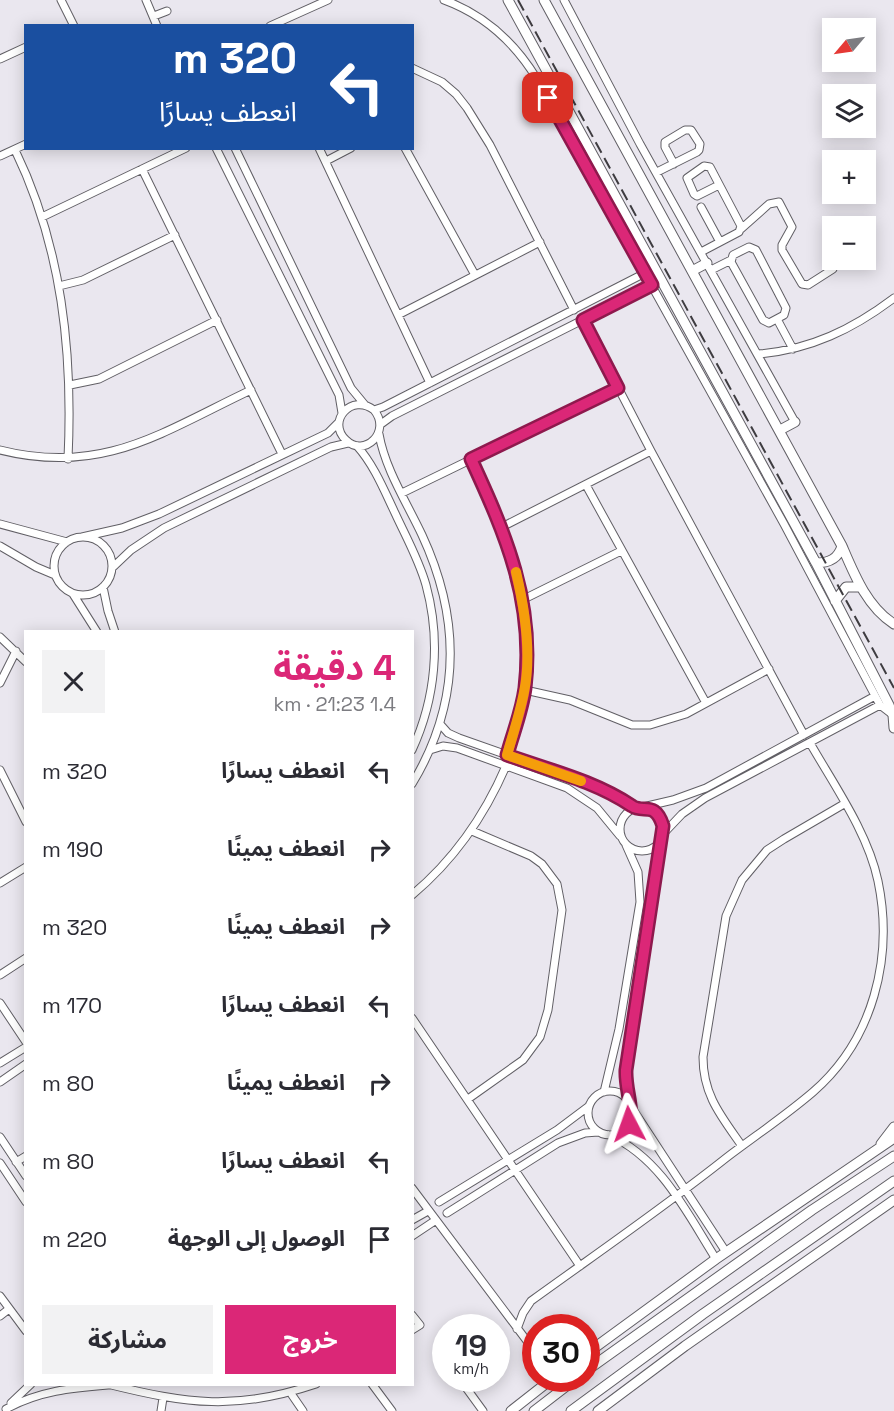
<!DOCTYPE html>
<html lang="ar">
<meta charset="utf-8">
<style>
body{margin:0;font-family:"Space Grotesk","Noto Sans Arabic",sans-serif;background:#f2f2f3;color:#2b2b33;direction:rtl;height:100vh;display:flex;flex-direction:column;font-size:22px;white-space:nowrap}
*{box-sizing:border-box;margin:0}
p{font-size:20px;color:#7c7c81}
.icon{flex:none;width:33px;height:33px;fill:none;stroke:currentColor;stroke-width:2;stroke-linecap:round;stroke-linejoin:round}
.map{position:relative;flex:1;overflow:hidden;direction:ltr}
.sheet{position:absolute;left:24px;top:630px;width:390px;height:756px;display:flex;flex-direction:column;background:#fff;border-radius:0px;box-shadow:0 3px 15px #0003;direction:rtl}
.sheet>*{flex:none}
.banner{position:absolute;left:24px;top:24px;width:390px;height:126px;border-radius:0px;box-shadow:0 3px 15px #0003;direction:rtl;background:#1a4fa0;color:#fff;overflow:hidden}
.needle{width:39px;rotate:241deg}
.fabs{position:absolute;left:822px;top:18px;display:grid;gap:12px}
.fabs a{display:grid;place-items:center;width:54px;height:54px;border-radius:0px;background:#fff;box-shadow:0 3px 15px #0003;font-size:30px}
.speed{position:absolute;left:432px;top:1314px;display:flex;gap:12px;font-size:30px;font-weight:700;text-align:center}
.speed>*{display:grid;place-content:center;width:78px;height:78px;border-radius:50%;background:#fff;box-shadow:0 3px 15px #0003;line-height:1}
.speed small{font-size:15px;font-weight:400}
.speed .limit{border:9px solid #d22;background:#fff;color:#111}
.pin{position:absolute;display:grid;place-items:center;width:51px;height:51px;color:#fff;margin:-26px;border-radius:12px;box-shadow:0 3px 9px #0006}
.me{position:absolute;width:66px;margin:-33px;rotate:356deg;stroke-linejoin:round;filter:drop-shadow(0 0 4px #0008)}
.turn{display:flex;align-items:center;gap:21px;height:126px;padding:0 18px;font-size:27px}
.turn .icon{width:78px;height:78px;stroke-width:2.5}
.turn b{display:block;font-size:42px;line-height:51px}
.round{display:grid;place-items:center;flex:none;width:63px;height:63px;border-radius:0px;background:#f2f2f3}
.head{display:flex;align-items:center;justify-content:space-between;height:102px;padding:0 18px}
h1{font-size:36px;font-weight:700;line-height:45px;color:#db2777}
.button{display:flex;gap:12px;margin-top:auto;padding:12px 18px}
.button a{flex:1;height:69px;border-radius:0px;background:#db2777;color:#fff;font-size:24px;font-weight:700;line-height:69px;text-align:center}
.button a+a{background:#f2f2f3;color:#2b2b33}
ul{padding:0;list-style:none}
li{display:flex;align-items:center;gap:18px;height:78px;padding:0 18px}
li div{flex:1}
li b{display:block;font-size:22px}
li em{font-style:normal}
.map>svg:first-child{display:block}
</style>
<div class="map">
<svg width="894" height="1411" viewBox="0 0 894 1411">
<rect width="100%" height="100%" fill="#eae7ef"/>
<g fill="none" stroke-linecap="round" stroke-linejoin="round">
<g stroke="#615f65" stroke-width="9">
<path id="street" d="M 61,0 L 74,26
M 146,0 L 157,26
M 444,0 C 485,15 515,43 537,79 L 784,524 L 880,705 L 893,715
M 564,0 L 640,144 L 795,422
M 154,16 L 167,11
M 270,26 L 328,0
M 0,59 L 26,47
M 412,68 L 442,82 L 456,94 L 467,108 L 490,145 L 574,310
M 216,148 L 339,395 L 342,413
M 235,148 L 351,388 L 365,405
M 319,148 L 430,383
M 405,148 L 475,275
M 15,150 C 62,247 73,352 68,459
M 0,156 L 26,144
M 326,161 L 351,148
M 142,169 L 282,454
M 657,172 L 697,152 L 699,150 L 700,144 L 691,130 L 685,130 L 665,142 L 665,147 L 674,164
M 701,207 L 720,242
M 42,217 L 186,148
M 741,229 L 769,204 L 779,202 L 792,227 L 782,245 L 782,250 L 802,284 L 808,285 L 833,269 L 835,260
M 749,247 L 756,250 L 786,308 L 784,315 L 769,323 L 763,320 L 731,262 L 733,255 Z
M 701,252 L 739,232 L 741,226 L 710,167 L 704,166 L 687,178 L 694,194 L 697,196 L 719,185
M 711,270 L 731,260
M 59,286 L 83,280 L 175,235
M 398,315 L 540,242
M 777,319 L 793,349
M 583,320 L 651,451 L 804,735
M 758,354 C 810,350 853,329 894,298
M 70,385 L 99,379 L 217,320
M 374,410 C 392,432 364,458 346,440 C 326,421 352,393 374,410 L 383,407 L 645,273
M 381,424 L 392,416 L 652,285
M 379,434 C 385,469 407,503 422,535 C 461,619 461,703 412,784
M 357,446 C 374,465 384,490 395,513 C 406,537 419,560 426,585 C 441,640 436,698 412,750
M 0,450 C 103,476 162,432 251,390
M 471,459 C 506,535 535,602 525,688 C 522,711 513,733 507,755
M 586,485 L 706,703
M 402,493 L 618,388
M 0,524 L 67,542
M 502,527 L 651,451
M54 566a29 29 0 1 1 58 0a29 29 0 1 1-58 0Z
M 82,537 L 122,528 L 159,514 L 328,433 L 339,422
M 0,546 L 36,567 L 55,575
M 112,568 L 131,550 L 164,528 L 331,447 L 348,443
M 103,587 L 108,611 L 115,632
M 73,594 L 97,632
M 522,600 L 621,551
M 0,637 L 26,662
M 0,683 L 16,651
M 525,690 L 570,700 L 632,725 L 650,725 L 686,714 L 769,669
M 440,724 L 448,733 L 459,738 L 589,784 L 618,797 L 634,809
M 430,750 L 443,746 L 457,748 L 567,788 L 597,808 L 620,836
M 0,770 L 26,822
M 643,807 L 673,800 L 706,788 L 875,696
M620 829a22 22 0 1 1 44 0a22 22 0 1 1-44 0Z
M 663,834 L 682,814 L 705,798 L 880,705
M 0,883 L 26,867
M 412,895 C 455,859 484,817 506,766
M 0,975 L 26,958
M 0,1003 L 26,1042
M 412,1018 L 580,1266
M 0,1063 L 26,1047
M 0,1082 L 26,1064
M588 1113a22 22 0 1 1 44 0a22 22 0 1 1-44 0Z
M 604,1092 L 619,1029 L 640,902 L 638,872 L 626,845
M 468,1099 L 523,1060 L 540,1037 L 548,1010 L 562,910 L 557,884 L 542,864 L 531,856 L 472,831
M 629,1101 L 625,1070 L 659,864 L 659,842
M 632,1108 L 726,1252
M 609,1135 C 661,1158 687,1213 716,1259
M 0,1137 L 26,1176
M 742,1146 C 721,1116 703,1095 703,1057 L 726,916 L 742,880 L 767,850 L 784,839 L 844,804
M 16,1162 L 26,1156
M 0,1163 L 26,1202
M 412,1188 L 536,1353
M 439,1202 L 557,1130 L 589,1106
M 447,1213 L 558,1143 L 585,1133 L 598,1132
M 412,1220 L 428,1211
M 412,1236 L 436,1220
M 0,1296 L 26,1331
M 412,1315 L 420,1325 L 412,1330
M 0,1316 L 9,1309
M 517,1329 L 523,1313 L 531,1301 C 596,1254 663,1208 726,1158 C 755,1136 785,1116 813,1092 C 873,1040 894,958 878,881 C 868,833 834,785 810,743
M 440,1352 L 446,1360
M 459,1378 L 483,1411
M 107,1384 C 188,1404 236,1411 316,1384
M 372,1384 L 392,1411
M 292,1395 L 303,1411
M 11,1403 L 31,1384
M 6,1409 C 39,1391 71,1388 108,1385
M 161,1411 L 163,1398"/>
</g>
<g stroke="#615f65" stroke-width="11">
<path id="secondary" d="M 508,0 L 816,563 L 889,705 L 893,715 L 894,728
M 544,0 L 842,546 C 854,574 867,607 894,624
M 692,271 L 707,263
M 780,430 L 795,422
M 816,563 C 829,563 838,559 842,546
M 835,601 L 846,587 L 860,587
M 881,1144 L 894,1127
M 586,1354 L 716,1259 L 894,1138
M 586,1371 L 812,1210 L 894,1156
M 511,1411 L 553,1378
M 534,1411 L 577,1378
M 571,1411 L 703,1314 L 894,1181
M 598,1411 L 685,1346 L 894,1200"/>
</g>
<use href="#street" stroke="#fff" stroke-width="7"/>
<use href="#secondary" stroke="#fff" stroke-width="9"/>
<path stroke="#3e3c40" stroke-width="2" stroke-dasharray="12 6" stroke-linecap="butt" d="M 518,0 L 894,688"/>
</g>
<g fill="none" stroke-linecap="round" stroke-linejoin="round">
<g stroke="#8e194d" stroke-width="15">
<path id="route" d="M 548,98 L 652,285 L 583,320 L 618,388 L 471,459 C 506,535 535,602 525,688 C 522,711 513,733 507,755 C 549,770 595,781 632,806 C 643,814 655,800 663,826 L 626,1070 C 625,1089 634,1108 629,1124"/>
</g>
<use href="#route" stroke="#db2777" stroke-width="10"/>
<path stroke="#f59e0b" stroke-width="10" d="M 516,572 C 525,610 532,654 524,692 C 520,713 513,734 507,755 L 581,781"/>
</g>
</svg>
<div class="fabs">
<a><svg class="needle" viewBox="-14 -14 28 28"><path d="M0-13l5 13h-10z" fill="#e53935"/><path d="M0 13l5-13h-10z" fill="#7c7c81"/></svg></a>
<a><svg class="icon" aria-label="layers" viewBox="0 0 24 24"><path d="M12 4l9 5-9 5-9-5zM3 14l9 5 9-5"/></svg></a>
<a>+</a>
<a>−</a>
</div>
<div class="speed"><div>19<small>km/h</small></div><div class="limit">30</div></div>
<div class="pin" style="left:548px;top:98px;background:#d93025"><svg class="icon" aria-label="arrive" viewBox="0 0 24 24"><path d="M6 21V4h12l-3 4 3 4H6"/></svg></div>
<svg class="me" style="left:629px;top:1124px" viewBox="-20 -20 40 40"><path d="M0-17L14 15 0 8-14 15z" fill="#db2777" stroke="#fff" stroke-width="4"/></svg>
<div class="banner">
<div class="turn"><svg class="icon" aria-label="left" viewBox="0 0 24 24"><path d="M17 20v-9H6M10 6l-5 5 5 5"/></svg><div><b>320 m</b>انعطف يسارًا</div></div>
</div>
<section class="sheet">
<div class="head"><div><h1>4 دقيقة</h1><p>1.4 km · 21:23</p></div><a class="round"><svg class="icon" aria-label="close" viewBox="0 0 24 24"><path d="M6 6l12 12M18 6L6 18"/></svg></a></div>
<ul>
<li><svg class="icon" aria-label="left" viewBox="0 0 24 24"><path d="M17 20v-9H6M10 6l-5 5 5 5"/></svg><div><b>انعطف يسارًا</b></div><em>320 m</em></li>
<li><svg class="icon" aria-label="right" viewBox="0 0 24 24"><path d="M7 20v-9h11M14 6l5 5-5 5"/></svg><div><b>انعطف يمينًا</b></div><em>190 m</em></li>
<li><svg class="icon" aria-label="right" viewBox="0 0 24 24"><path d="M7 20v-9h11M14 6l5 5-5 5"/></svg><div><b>انعطف يمينًا</b></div><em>320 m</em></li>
<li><svg class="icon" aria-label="left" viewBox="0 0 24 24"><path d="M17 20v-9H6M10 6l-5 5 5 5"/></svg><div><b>انعطف يسارًا</b></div><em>170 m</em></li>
<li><svg class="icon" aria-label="right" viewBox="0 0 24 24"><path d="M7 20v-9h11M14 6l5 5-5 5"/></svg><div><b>انعطف يمينًا</b></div><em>80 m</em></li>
<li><svg class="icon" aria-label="left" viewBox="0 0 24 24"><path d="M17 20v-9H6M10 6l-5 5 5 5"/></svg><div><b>انعطف يسارًا</b></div><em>80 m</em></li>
<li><svg class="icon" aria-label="arrive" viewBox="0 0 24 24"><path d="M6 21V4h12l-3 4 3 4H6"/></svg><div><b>الوصول إلى الوجهة</b></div><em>220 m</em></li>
</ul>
<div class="button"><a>خروج</a><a>مشاركة</a></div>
</section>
</div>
